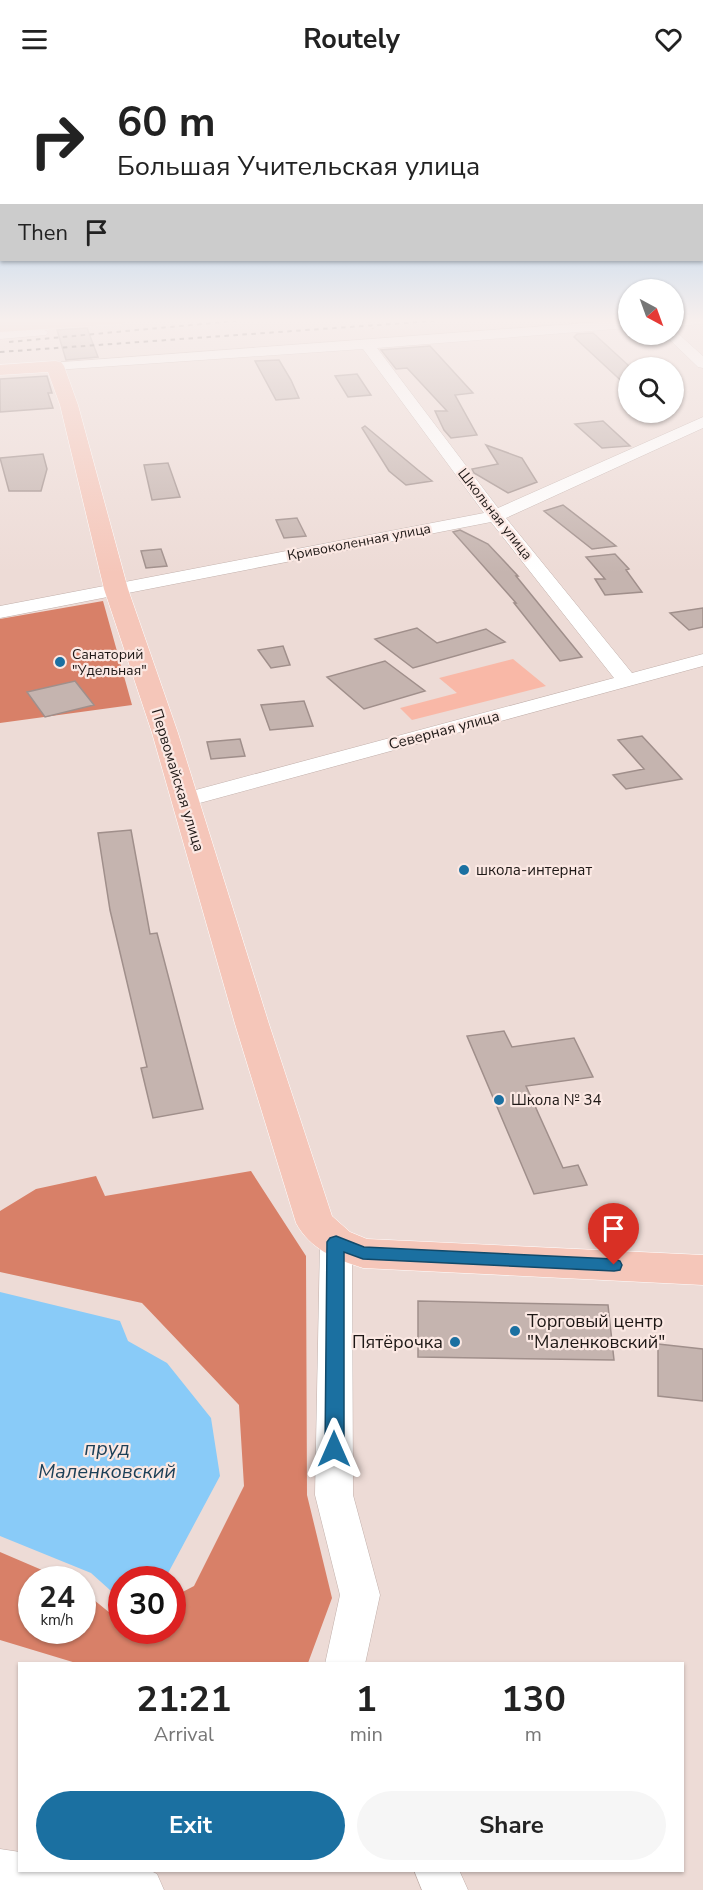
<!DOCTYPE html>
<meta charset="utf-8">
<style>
body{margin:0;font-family:"Nunito Sans",sans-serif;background:#f6f6f6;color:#222;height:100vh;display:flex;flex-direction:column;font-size:22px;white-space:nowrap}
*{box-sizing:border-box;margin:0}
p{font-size:20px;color:#767676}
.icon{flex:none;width:33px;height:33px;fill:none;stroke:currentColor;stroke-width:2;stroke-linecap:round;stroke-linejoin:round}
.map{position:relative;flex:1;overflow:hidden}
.panel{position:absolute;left:18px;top:1584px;width:666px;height:210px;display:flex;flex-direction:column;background:#fff;border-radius:0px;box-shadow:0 2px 4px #0004}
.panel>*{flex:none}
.banner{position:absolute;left:0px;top:0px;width:704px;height:183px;box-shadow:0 2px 4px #0004;background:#fff;color:#222;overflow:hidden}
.needle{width:39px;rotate:139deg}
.controls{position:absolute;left:618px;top:201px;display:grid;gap:12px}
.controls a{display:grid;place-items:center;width:66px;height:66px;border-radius:50%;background:#fff;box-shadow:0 2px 4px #0004;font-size:30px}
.speed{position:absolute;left:18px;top:1488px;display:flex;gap:12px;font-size:30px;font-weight:700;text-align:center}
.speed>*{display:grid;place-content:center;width:78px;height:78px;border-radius:50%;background:#fff;box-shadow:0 2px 4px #0004;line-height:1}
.speed small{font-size:15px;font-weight:400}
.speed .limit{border:9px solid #d22;background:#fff;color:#111}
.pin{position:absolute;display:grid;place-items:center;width:51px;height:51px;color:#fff;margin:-62px -26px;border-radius:50% 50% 50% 0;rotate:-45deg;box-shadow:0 0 6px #0007}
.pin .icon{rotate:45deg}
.me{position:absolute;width:66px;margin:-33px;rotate:0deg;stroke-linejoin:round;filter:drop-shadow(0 0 4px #0008)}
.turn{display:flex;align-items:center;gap:21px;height:126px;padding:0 18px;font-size:27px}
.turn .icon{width:78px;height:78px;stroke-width:2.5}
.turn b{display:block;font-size:42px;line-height:51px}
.then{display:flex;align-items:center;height:57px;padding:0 18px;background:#0003;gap:12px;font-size:22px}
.eta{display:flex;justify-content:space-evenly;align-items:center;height:102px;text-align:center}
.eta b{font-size:36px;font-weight:700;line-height:42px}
.action{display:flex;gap:12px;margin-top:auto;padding:12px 18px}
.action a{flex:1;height:69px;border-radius:36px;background:#1b70a1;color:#fff;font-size:24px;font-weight:700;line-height:69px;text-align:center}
.action a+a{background:#f6f6f6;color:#222}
header{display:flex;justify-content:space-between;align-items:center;height:78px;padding:0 18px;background:#fff;font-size:27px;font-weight:700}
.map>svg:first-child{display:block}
</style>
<header><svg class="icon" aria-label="menu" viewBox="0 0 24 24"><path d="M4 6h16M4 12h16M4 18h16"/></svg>Routely<svg class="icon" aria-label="heart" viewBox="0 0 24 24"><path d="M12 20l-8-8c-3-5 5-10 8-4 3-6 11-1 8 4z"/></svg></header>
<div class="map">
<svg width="703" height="1812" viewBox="0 0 703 1812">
<rect width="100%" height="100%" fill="#eddbd6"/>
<path fill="#f9b8a7" d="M 513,581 L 546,608 L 412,642 L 400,630 L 457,615 L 439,600 Z"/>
<path fill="#d88068" d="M 103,523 L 132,627 L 0,645 L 0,541 Z
M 251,1093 L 306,1178 L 307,1417 L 332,1520 L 308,1585 L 76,1585 L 0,1562 L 0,1474 L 63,1501 L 32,1502 L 32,1552 L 82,1552 L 83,1513 L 121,1544 L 122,1552 L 172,1552 L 173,1519 L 194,1508 L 244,1408 L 239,1327 L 142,1225 L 0,1194 L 0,1133 L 36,1111 L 96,1098 L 105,1118 Z"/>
<path fill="#89cbf8" d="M 0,1214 L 120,1243 L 128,1263 L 167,1285 L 211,1340 L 220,1398 L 166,1499 L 161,1502 L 122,1502 L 120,1521 L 91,1495 L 0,1458 Z"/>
<path fill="#c5b4af" stroke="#a08f8b" stroke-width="1.5" d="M 87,250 L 98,279 L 66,282 L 57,252 Z
M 593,255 L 628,287 L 628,309 L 574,259 L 577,256 Z
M 430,268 L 473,315 L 455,317 L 477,357 L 451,360 L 444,352 L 435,333 L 447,333 L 407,290 L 396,291 L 381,272 Z
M 279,282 L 291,302 L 299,320 L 276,322 L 255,283 Z
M 357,296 L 371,317 L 348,319 L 335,298 Z
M 47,298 L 52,315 L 48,315 L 53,330 L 0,334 L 0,301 Z
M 603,343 L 630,368 L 602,370 L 575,346 Z
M 365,348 L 418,392 L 432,403 L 406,407 L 389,393 L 362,350 Z
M 486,367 L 522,380 L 537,404 L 508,415 L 474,395 L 472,391 L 498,386 Z
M 43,376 L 47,391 L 41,413 L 9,413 L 0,380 Z
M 168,385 L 180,419 L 152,422 L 144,387 Z
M 563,427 L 616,468 L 592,471 L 544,433 Z
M 297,440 L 306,458 L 284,460 L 276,442 Z
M 460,452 L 488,466 L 518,498 L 516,498 L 582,579 L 560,583 L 514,525 L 516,525 L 453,454 Z
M 161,471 L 167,488 L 146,490 L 141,473 Z
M 615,476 L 629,491 L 626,492 L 642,514 L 605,517 L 595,501 L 605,501 L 586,479 Z
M 703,530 L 703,549 L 689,552 L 670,535 Z
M 417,550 L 437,565 L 486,551 L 505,564 L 413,590 L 375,561 Z
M 283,568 L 290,587 L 271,590 L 258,572 Z
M 385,583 L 425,613 L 364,631 L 327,599 Z
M 75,603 L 94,627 L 45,639 L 27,614 Z
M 304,623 L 313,648 L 270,652 L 261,627 Z
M 642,658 L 682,701 L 626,711 L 613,697 L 644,691 L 618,662 Z
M 240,661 L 245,678 L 211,681 L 207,664 Z
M 131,752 L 150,856 L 157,855 L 203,1031 L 153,1040 L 141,990 L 147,989 L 110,832 L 98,755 Z
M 504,953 L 512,969 L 574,960 L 593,999 L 526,1008 L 563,1090 L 578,1087 L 587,1107 L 534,1116 L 467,958 Z
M 418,1223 L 608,1227 L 614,1282 L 418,1279 Z
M 658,1266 L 703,1271 L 703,1323 L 658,1318 Z"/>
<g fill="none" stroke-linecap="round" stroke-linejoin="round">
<g stroke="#c1afaa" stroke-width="1">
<path id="minor" d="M 674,241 L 703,241 L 703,246 L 674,248 Z
M 628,242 L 628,250 L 377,270 L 498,430 L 703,339 L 703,350 L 506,440 L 632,595 L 703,576 L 703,588 L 185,729 L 177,727 L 173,722 L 177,717 L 614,600 L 491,444 L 0,540 L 0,528 L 484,435 L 363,271 L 55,292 L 48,288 L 50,285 Z
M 41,250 L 48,254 L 46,257 L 0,261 L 0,253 Z
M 674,252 L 703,278 L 703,290 L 698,289 L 667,259 L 665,256 L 674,256 Z
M 336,1152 L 347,1156 L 352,1164 L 353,1417 L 380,1517 L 365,1586 L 325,1586 L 340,1517 L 315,1417 L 320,1164 L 325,1156 Z
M 0,1771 L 20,1774 L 20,1792 L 149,1792 L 157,1796 L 164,1812 L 0,1812 Z
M 414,1792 L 459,1792 L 468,1812 L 422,1812 Z"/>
</g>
<g stroke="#fff" stroke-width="1">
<path id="major" d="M 46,241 L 129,241 L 121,246 L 0,254 L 0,244 Z
M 55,283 L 61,284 L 64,288 L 78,327 L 128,511 L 178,655 L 269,946 L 332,1138 L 350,1154 L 367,1161 L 703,1177 L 703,1207 L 363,1190 C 335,1181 310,1171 296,1145 L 235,946 L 152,655 L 104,511 L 60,327 L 48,294 L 0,297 L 0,287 Z"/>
</g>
<path stroke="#988b87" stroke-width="2" stroke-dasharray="1.5 2" stroke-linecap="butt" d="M 367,241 L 373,251
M 138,243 L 163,241"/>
<use href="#minor" fill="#fff" fill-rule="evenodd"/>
<use href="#major" fill="#f5c6b9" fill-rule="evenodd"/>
<path stroke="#48403d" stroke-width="2" stroke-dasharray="4.5 4.5" stroke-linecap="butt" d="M 9,264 L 255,241
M 0,274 L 460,241"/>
</g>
<linearGradient id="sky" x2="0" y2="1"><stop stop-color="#82bdee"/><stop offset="0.49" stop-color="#f7efed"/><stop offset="1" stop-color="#f7efed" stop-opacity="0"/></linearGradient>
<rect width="703" height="495" fill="url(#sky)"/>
<path fill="#1b70a1" stroke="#124969" stroke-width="1.5" d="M 336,1158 L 364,1169 L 614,1181 L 620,1183 L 622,1187 L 620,1192 L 614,1193 L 363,1181 L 344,1174 L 344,1371 L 341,1377 L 334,1379 L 328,1377 L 325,1371 L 327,1164 L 330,1160 Z"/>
<g fill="#1b70a1" stroke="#fbe8e3" stroke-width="2">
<circle cx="60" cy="584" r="6"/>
<circle cx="464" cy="792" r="6"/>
<circle cx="499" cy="1022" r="6"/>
<circle cx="515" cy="1253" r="6"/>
<circle cx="455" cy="1264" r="6"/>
</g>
<g text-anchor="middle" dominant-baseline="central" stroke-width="4.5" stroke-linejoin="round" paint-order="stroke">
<g font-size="14" fill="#1e1816" stroke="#fbe8e3">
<text transform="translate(495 436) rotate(52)">Школьная улица</text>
<text transform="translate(359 464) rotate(-11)">Кривоколенная улица</text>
</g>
<g font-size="14" fill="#1e1816" stroke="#fbe8e3" text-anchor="start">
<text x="72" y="576">Санаторий<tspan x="72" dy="16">"Удельная"</tspan></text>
</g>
<g font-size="15" fill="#1e1816" stroke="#fbe8e3">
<text transform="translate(444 652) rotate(-15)">Северная улица</text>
<text transform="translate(178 702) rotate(73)">Первомайская улица</text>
</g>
<g font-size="15" fill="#1e1816" stroke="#fbe8e3" text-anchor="start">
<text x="476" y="792">школа-интернат</text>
<text x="511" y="1022">Школа № 34</text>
</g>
<g font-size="18" fill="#1e1816" stroke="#fbe8e3" text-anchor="start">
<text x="527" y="1243">Торговый центр<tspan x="527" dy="21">"Маленковский"</tspan></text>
<text x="443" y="1264" text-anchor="end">Пятёрочка</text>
</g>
<g font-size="20" font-style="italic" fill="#1b3f57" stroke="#fbe8e3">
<text x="107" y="1370">пруд<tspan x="107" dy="23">Маленковский</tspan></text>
</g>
</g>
</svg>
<div class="controls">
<a><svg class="needle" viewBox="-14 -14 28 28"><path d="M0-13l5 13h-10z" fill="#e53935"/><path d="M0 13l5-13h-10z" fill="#767676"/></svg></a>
<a><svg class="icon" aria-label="search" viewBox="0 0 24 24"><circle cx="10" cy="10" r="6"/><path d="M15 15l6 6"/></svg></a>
</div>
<div class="speed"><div>24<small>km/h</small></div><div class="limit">30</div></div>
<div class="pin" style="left:614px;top:1187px;background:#d93025"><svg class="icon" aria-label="arrive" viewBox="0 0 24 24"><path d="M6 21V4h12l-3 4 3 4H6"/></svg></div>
<svg class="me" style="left:334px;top:1371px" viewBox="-20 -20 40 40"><path d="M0-17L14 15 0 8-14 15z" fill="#1b70a1" stroke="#fff" stroke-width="4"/></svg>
<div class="banner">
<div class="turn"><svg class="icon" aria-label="right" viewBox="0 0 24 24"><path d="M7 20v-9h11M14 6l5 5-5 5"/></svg><div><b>60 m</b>Большая Учительская улица</div></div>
<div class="then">Then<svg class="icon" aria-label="arrive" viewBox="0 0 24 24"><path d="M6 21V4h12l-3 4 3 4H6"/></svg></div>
</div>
<section class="panel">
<div class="eta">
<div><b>21:21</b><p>Arrival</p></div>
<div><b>1</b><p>min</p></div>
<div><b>130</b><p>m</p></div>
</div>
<div class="action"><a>Exit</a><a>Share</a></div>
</section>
</div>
